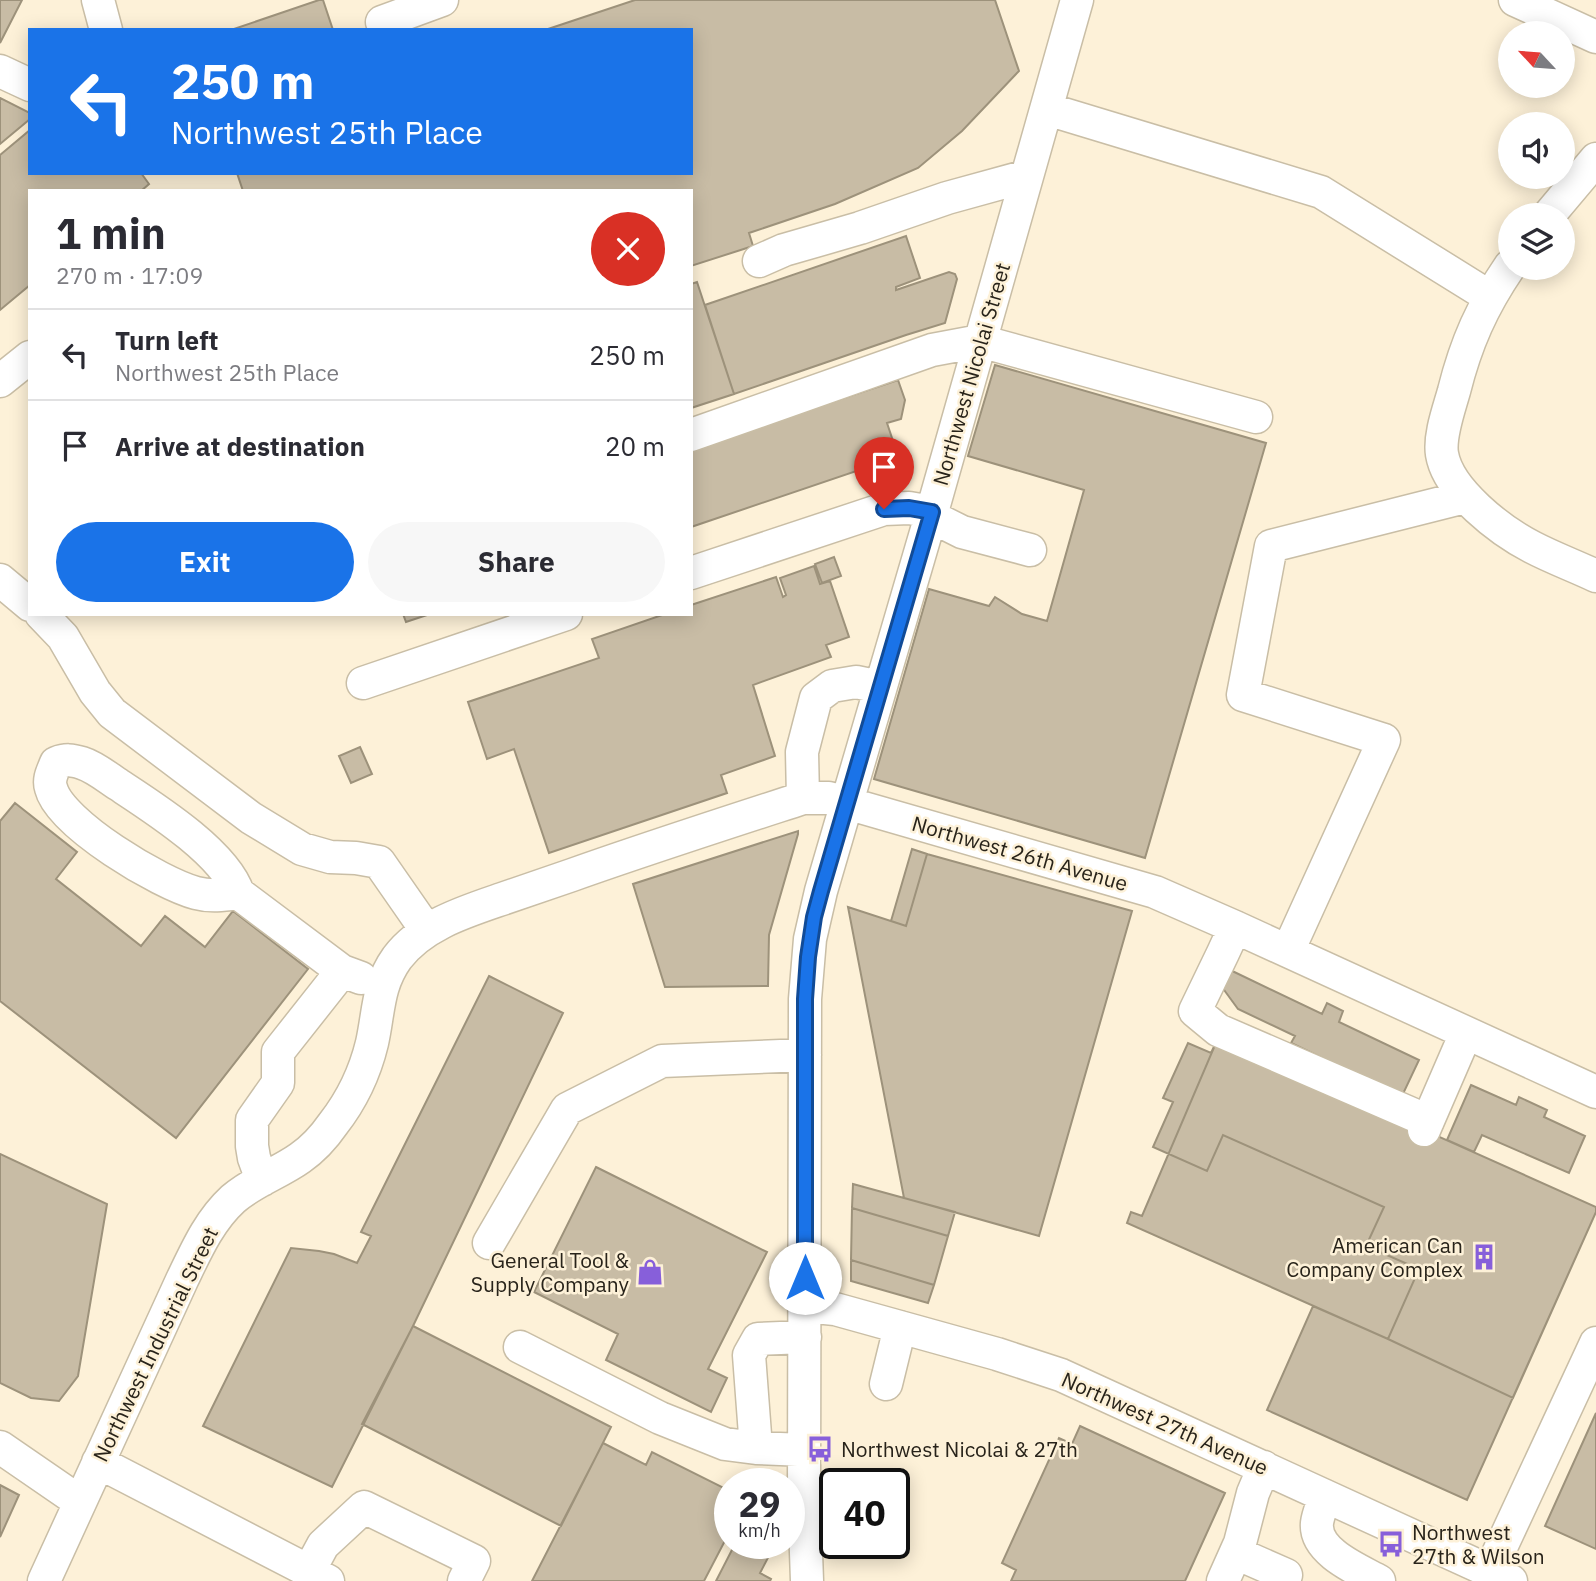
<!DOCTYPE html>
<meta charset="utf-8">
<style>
body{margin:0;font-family:"IBM Plex Sans",sans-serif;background:#f7f7f7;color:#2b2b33;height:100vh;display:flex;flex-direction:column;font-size:26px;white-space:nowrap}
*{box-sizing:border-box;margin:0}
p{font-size:23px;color:#7c7c81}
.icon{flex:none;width:38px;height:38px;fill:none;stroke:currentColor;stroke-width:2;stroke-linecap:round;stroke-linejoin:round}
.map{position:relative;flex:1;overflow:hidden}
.panel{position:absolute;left:28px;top:189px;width:665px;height:427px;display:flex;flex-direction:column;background:#fff;border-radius:0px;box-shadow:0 4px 18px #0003}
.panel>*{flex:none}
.top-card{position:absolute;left:28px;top:28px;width:665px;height:147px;border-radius:0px;box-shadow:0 4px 18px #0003;background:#1a73e8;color:#fff;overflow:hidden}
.needle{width:46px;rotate:296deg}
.buttons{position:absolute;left:1498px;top:21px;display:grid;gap:14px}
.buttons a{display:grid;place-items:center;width:77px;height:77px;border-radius:50%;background:#fff;box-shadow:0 4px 18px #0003;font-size:35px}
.speed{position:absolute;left:714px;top:1468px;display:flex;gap:14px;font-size:35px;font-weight:700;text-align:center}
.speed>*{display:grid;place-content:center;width:91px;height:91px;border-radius:50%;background:#fff;box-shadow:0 4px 18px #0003;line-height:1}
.speed small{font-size:18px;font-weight:400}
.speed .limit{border:4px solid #111;border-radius:10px;background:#fff;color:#111}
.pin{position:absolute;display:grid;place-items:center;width:60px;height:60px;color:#fff;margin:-72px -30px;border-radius:50% 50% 50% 0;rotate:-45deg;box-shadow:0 0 7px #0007}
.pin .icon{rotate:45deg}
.me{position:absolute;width:77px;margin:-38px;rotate:0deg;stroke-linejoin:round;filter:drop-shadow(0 0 5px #0008)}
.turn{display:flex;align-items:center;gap:24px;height:147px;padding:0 28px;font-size:32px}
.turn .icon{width:91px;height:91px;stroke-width:2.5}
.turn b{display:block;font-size:49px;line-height:60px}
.round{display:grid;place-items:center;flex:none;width:74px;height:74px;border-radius:37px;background:#f7f7f7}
.headline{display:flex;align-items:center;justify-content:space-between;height:119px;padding:0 28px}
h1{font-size:42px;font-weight:700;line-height:52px}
.cta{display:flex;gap:14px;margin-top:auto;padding:14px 28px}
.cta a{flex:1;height:80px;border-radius:42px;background:#1a73e8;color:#fff;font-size:28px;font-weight:700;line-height:80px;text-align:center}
.cta a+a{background:#f7f7f7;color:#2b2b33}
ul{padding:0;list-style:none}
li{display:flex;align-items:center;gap:21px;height:91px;padding:0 28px;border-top:2px solid #e1e1e2}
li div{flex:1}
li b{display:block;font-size:26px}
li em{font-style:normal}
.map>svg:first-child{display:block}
</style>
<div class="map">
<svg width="1596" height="1581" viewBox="0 0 1596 1581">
<rect width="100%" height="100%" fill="#fdf1d8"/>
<path fill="#c8bca5" stroke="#9d927b" stroke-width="2" d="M 0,0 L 22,0 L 0,43 Z
M 319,0 L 323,0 L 333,30 L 231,30 Z
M 635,0 L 995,0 L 1019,71 L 962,131 L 918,168 L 835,204 L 749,233 L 753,246 L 691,266 L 691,191 L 243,191 L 237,173 L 691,173 L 691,30 L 545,30 Z
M 0,98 L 30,113 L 30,119 L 0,144 Z
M 30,130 L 30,173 L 141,173 L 149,184 L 141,191 L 30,191 L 30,285 L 0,310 L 0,155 Z
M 906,236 L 920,278 L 896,287 L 896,290 L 949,272 L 955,274 L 957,279 L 945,323 L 906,335 L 734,394 L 705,305 Z
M 697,282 L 734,394 L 691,408 L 691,284 Z
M 995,365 L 1266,443 L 1145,858 L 874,779 L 929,589 L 989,606 L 995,597 L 1022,614 L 1047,621 L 1084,490 L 968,456 Z
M 898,380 L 905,400 L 901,419 L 887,423 L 893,441 L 886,461 L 691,527 L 691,449 Z
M 834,557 L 841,576 L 822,583 L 815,564 Z
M 814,566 L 820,584 L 830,581 L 849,637 L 826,645 L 831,657 L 753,685 L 775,756 L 721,775 L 727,793 L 549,853 L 514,749 L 487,759 L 468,702 L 599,658 L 592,639 L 665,614 L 691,614 L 691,605 L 776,577 L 783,597 L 786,595 L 780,578 Z
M 403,614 L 430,614 L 406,622 Z
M 360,747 L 372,774 L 351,783 L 339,756 Z
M 15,803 L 77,852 L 56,879 L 141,946 L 165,916 L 205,947 L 233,911 L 308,969 L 176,1138 L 0,1001 L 0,821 Z
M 798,831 L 798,834 L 769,935 L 768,986 L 665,987 L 633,884 Z
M 912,849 L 927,854 L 906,926 L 891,921 Z
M 927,854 L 1132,911 L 1039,1236 L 904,1198 L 848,907 L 906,926 Z
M 1226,968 L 1322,1014 L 1327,1003 L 1343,1011 L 1339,1022 L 1419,1060 L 1402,1096 L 1291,1043 L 1295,1036 L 1238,1009 L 1219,983 Z
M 489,976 L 563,1013 L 413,1326 L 332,1487 L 203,1426 L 291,1248 L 319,1251 L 334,1254 L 357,1263 L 371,1236 L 361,1232 Z
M 1218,1038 L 1596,1207 L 1596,1212 L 1467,1500 L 1267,1410 L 1313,1306 L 1388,1339 L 1419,1269 L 1366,1246 L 1384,1207 L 1223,1135 L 1207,1171 L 1153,1147 L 1173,1102 L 1163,1098 L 1188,1043 L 1211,1053 Z
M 1218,1038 L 1596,1207 L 1596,1212 L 1513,1398 L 1388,1339 L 1127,1223 L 1131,1212 L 1142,1216 Z
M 1471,1085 L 1516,1105 L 1519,1097 L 1547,1110 L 1544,1117 L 1585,1136 L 1569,1173 L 1482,1135 L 1474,1152 L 1447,1140 Z
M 0,1154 L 107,1204 L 78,1376 L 59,1401 L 31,1398 L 0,1383 Z
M 596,1167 L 767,1252 L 708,1369 L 727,1378 L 711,1412 L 606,1360 L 618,1334 L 534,1292 Z
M 853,1184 L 955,1212 L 948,1236 L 852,1208 Z
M 852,1208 L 948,1236 L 934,1285 L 851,1260 Z
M 851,1260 L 934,1285 L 928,1303 L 851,1281 Z
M 413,1326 L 611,1427 L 561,1526 L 362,1424 Z
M 1596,1413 L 1596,1549 L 1545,1526 Z
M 1080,1426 L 1225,1493 L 1185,1581 L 1011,1581 L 1016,1570 L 1002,1563 L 1059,1438 L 1072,1444 Z
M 603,1443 L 646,1465 L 652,1452 L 730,1491 L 730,1531 L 704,1581 L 532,1581 Z
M 0,1485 L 19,1495 L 0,1537 Z
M 735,1544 L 754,1544 L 771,1552 L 760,1573 L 771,1579 L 770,1581 L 716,1581 Z"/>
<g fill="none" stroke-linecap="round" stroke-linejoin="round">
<g stroke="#c9bea6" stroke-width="35">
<path id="minor" d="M 98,0 L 106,30
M 1515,0 L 1596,37
M 382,22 L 442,0
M 0,71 L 30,85
M 1047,109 L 1321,192 L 1490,297
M 1549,215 L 1596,159
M 759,261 L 784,250 L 860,228 L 947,198 L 1027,176
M 1510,266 C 1482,307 1466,343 1454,391 C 1449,409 1439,436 1442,454 C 1448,491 1501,531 1532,547 C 1553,558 1575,566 1596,576
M 0,381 L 30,357
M 691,435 L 932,350 L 980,341 L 1256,417
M 930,516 L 962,532 L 1030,550
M 691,573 L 884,509 L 909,508 L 932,512
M 0,580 L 30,605
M 41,614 L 63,637 L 95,692 L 112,713 L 251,818 L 302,849 L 330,857 L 356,858 L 379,862 L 427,931
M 363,683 L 566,614
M 803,798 L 802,752 L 816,698 L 832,686 L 856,682 L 880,687
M 238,893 C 225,853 154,808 119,785 C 108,778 95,767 82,763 C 72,760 66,759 56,763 C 53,771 48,779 51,788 C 60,824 161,884 196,893 C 211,897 224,895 238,893 L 342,971
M 1235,927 L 1223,953 L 1195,1011 L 1218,1030 L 1428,1121
M 1288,951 L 1384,740 L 1243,695 L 1271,546 L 1465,497
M 1424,1130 L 1466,1033
M 262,1180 L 254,1158 L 252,1146 L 252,1120 L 278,1083 L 278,1052 L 342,971 L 361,978
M 489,1243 L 567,1109 L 662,1061 L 805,1055
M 805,1306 L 835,1309 L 997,1354 L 1061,1375 L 1511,1581
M 520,1347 L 660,1418 L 725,1444 L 756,1448
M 886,1384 L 900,1327
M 0,1447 L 80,1502
M 804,1450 L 756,1448 L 749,1355 L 758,1339 L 805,1337
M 98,1462 L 328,1581
M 1325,1496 C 1323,1504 1318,1514 1317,1523 C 1314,1552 1359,1570 1379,1581
M 1236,1553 L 1286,1575 L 1283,1581
M 309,1571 L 323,1545 L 364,1507 L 474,1561 L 464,1581
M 1490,1571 L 1596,1343
M 44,1581 L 182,1280 C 196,1251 209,1221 233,1199 C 252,1182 279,1173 300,1158 C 313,1149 324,1137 333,1124 C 351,1101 365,1072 372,1043 C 379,1012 377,986 397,958 C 422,925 464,912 502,899 C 525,891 548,883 572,875 C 648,848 726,823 803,798 L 829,798 L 1155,892 L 1235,927 L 1596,1092
M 807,1581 L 804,1495 L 805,999 L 810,939 L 821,891 L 932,512 L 1077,0
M 1223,1581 L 1240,1543 L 1253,1493 L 1264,1467"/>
</g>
<use href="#minor" stroke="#fff" stroke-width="32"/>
</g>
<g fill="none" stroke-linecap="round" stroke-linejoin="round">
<g stroke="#114b97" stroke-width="18">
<path id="route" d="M 805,1278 L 805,999 L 808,957 L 814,917 L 821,891 L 932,512 L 909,508 L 884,509"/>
</g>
<use href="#route" stroke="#1a73e8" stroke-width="12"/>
</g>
<defs>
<g id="building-bare" transform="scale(2.1)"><path d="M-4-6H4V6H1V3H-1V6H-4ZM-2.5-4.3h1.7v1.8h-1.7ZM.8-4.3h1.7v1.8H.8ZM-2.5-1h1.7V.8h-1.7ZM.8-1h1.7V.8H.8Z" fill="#875fda" stroke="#fdf1d8" stroke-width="2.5" paint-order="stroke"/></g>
<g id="shop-bare" transform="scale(2.1)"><path d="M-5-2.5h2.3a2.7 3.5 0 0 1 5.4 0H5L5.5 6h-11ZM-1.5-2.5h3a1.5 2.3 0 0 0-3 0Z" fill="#875fda" stroke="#fdf1d8" stroke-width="2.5" paint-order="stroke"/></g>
<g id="bus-bare" transform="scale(2.1)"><path d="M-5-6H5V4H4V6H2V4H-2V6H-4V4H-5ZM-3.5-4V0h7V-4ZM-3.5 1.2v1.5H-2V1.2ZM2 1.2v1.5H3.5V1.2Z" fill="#875fda" stroke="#fdf1d8" stroke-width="2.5" paint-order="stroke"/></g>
</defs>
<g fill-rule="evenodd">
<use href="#building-bare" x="1484" y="1257"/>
<use href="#shop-bare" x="650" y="1272"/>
<use href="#bus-bare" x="820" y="1449"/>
<use href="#bus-bare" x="1391" y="1544"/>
</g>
<g text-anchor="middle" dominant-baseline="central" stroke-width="5" stroke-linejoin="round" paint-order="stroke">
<g font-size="21" fill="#28231a" stroke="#fdf1d8">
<text transform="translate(971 374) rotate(-74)">Northwest Nicolai Street</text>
<text transform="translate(1020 853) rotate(16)">Northwest 26th Avenue</text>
<text transform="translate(155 1344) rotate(-64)">Northwest Industrial Street</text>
<text transform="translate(1165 1423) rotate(24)">Northwest 27th Avenue</text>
</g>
<g font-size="21" fill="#28231a" stroke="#fdf1d8" text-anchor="end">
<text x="1463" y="1245">American Can<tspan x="1463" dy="24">Company Complex</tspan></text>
<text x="629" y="1260">General Tool &amp;<tspan x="629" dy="24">Supply Company</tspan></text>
<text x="841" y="1449" text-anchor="start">Northwest Nicolai &amp; 27th</text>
<text x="1412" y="1532" text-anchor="start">Northwest<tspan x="1412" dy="24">27th &amp; Wilson</tspan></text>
</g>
</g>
</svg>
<div class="buttons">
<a><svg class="needle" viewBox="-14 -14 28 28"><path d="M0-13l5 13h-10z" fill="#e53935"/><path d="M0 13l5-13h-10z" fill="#7c7c81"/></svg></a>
<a><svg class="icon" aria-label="sound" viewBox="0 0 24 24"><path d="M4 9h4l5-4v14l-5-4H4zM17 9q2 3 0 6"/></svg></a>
<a><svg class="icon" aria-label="layers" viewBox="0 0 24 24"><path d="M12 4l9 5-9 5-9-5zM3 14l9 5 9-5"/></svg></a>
</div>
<div class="speed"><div>29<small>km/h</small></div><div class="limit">40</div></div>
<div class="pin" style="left:884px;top:509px;background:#d93025"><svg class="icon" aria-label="arrive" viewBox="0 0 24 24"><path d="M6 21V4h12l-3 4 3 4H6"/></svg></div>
<svg class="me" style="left:805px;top:1278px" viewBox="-20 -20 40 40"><circle r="19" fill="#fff"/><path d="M0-13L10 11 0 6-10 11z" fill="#1a73e8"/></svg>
<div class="top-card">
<div class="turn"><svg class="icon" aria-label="left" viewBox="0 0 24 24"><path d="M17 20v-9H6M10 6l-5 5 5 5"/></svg><div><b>250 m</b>Northwest 25th Place</div></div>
</div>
<section class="panel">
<div class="headline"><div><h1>1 min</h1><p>270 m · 17:09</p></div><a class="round" style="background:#d93025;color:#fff"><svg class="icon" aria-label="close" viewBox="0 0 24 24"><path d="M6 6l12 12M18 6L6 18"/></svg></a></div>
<ul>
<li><svg class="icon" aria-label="left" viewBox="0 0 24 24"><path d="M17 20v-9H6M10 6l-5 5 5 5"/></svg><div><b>Turn left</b><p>Northwest 25th Place</p></div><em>250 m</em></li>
<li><svg class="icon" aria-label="arrive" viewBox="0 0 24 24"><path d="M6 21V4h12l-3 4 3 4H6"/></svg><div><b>Arrive at destination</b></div><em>20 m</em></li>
</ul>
<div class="cta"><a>Exit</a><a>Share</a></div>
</section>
</div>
